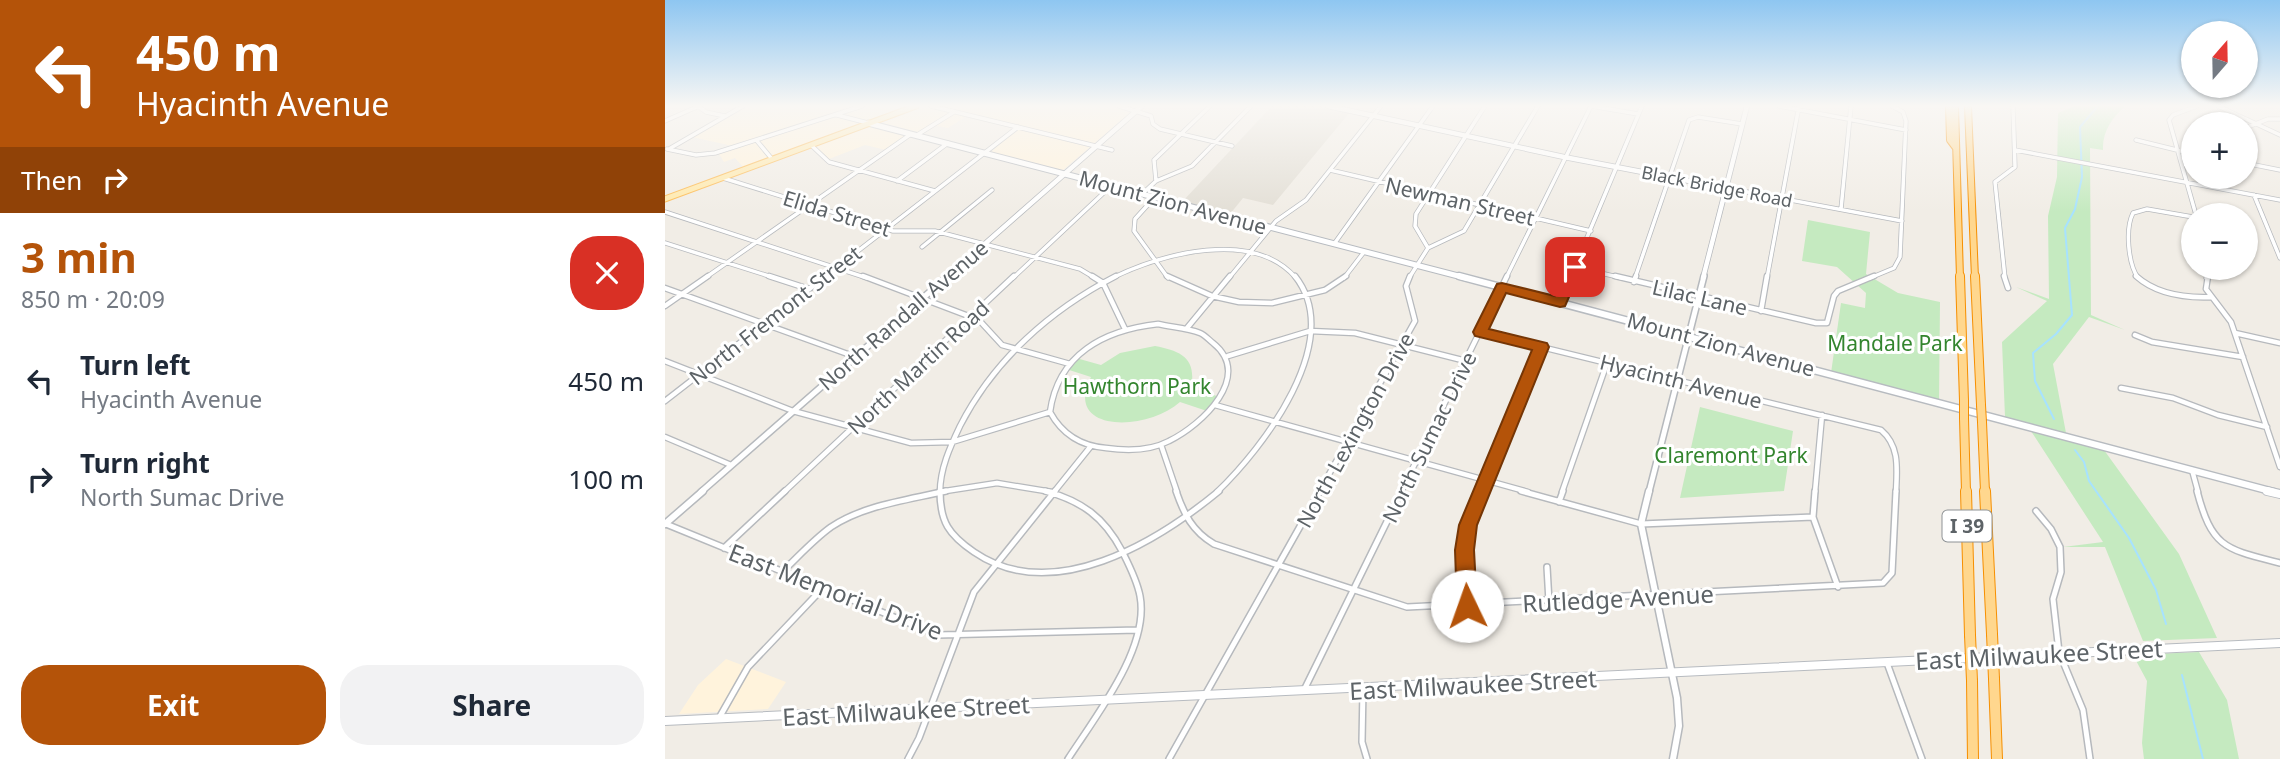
<!DOCTYPE html>
<meta charset="utf-8">
<style>
body{margin:0;font-family:"Noto Sans",sans-serif;background:#f2f2f3;color:#1f2937;height:100vh;display:flex;flex-direction:column;font-size:26px;white-space:nowrap}
*{box-sizing:border-box;margin:0}
p{font-size:23px;color:#747a83}
.icon{flex:none;width:38px;height:38px;fill:none;stroke:currentColor;stroke-width:2;stroke-linecap:round;stroke-linejoin:round}
.map{position:relative;flex:1;overflow:hidden}
.drawer{display:flex;flex-direction:column;background:#fff;width:665px}
.drawer>*{flex:none}
.guide{background:#b45309;color:#fff;overflow:hidden}
.needle{width:46px;rotate:20deg}
.fabs{position:absolute;left:1516px;top:21px;display:grid;gap:14px}
.fabs a{display:grid;place-items:center;width:77px;height:77px;border-radius:50%;background:#fff;box-shadow:0 2px 5px #0004;font-size:35px}
.pin{position:absolute;display:grid;place-items:center;width:60px;height:60px;color:#fff;margin:-30px;border-radius:14px;box-shadow:0 4px 10px #0006}
.me{position:absolute;width:77px;margin:-38px;rotate:357deg;stroke-linejoin:round;filter:drop-shadow(0 0 5px #0008)}
.turn{display:flex;align-items:center;gap:24px;height:147px;padding:0 21px;font-size:32px}
.turn .icon{width:91px;height:91px;stroke-width:2.5}
.turn b{display:block;font-size:49px;line-height:60px}
.then{display:flex;align-items:center;height:66px;padding:0 21px;background:#0003;gap:14px;font-size:26px}
.round{display:grid;place-items:center;flex:none;width:74px;height:74px;border-radius:28px;background:#f2f2f3}
.summary{display:flex;align-items:center;justify-content:space-between;height:119px;padding:0 21px}
h1{font-size:42px;font-weight:700;line-height:52px;color:#b45309}
.primary-button{display:flex;gap:14px;margin-top:auto;padding:14px 21px}
.primary-button a{flex:1;height:80px;border-radius:28px;background:#b45309;color:#fff;font-size:28px;font-weight:700;line-height:80px;text-align:center}
.primary-button a+a{background:#f2f2f3;color:#1f2937}
ul{padding:0;list-style:none}
li{display:flex;align-items:center;gap:21px;height:98px;padding:0 21px}
li div{flex:1}
li b{display:block;font-size:26px}
li em{font-style:normal}
main{display:flex;flex:1;min-height:0}
.map>svg:first-child{display:block}
</style>
<main>
<section class="drawer">
<div class="guide">
<div class="turn"><svg class="icon" aria-label="left" viewBox="0 0 24 24"><path d="M17 20v-9H6M10 6l-5 5 5 5"/></svg><div><b>450 m</b>Hyacinth Avenue</div></div>
<div class="then">Then<svg class="icon" aria-label="right" viewBox="0 0 24 24"><path d="M7 20v-9h11M14 6l5 5-5 5"/></svg></div>
</div>
<div class="summary"><div><h1>3 min</h1><p>850 m · 20:09</p></div><a class="round" style="background:#d93025;color:#fff"><svg class="icon" aria-label="close" viewBox="0 0 24 24"><path d="M6 6l12 12M18 6L6 18"/></svg></a></div>
<ul>
<li><svg class="icon" aria-label="left" viewBox="0 0 24 24"><path d="M17 20v-9H6M10 6l-5 5 5 5"/></svg><div><b>Turn left</b><p>Hyacinth Avenue</p></div><em>450 m</em></li>
<li><svg class="icon" aria-label="right" viewBox="0 0 24 24"><path d="M7 20v-9h11M14 6l5 5-5 5"/></svg><div><b>Turn right</b><p>North Sumac Drive</p></div><em>100 m</em></li>
</ul>
<div class="primary-button"><a>Exit</a><a>Share</a></div>
</section>
<div class="map">
<svg width="1615" height="759" viewBox="0 0 1615 759">
<rect width="100%" height="100%" fill="#f1ede6"/>
<path fill="#fff3dc" d="M 81,106 L 246,106 L 79,168 L 70,158 L 59,162 L 54,154 L 70,149 L 68,146 L 27,137 Z
M 262,106 L 446,106 L 467,111 L 398,170 L 326,152 L 356,126 L 305,114 L 283,128 L 267,125 L 253,132 L 218,123 Z
M 207,126 L 241,135 L 221,150 L 200,145 L 164,159 L 151,147 Z
M 61,659 L 121,682 L 103,709 L 14,714 L 33,685 Z"/>
<path fill="#e3dfd6" d="M 607,106 L 654,106 L 685,112 L 608,205 L 578,198 L 565,214 L 517,202 Z"/>
<path fill="#c5eac0" d="M 1409,106 L 1460,106 C 1447,118 1437,132 1438,150 L 1425,148 L 1426,315 L 1460,330 L 1424,317 L 1388,364 L 1401,433 L 1340,417 L 1337,342 L 1382,301 L 1351,287 L 1384,299 L 1383,216 L 1392,177 L 1393,113 Z
M 1143,220 L 1205,232 L 1201,274 L 1233,293 L 1275,302 L 1274,403 L 1166,373 L 1176,303 L 1200,308 L 1201,293 L 1172,267 L 1137,261 Z
M 490,346 C 516,351 532,358 526,388 L 555,397 L 545,412 L 515,402 C 482,432 397,433 426,377 L 401,369 L 411,358 L 436,365 L 455,353 Z
M 1035,407 L 1128,431 L 1119,491 L 1015,498 Z
M 1366,431 L 1439,450 L 1514,554 L 1552,638 L 1478,641 L 1440,547 L 1398,547 L 1438,542 Z
M 1534,652 L 1562,700 L 1574,759 L 1479,759 L 1477,743 L 1482,681 L 1468,655 Z"/>
<g fill="none" stroke-linecap="round" stroke-linejoin="round">
<path stroke="#a7e2ff" stroke-width="2" d="M 1389,419 L 1370,381 L 1368,353 L 1391,334 L 1407,315 L 1400,228 L 1410,209 L 1417,177 L 1415,127 L 1433,106
M 1410,450 L 1419,462 L 1424,481 L 1464,538 L 1491,590 L 1501,624
M 1517,675 L 1538,759"/>
<g stroke="#b6b9bd" stroke-width="5">
<path id="minor-far2" d="M 33,106 L 41,112 L 60,116
M 266,106 L 447,150
M 454,106 L 486,116 L 488,124 L 495,129 L 567,146
M 926,106 L 973,114
M 1114,106 L 1241,130
M 1553,106 L 1615,135
M 172,115 L 203,123
M 0,121 L 34,106
M 1580,128 L 1603,119 L 1615,119
M 252,135 L 289,112
M 1471,140 L 1528,154
M 92,141 L 107,159
M 146,145 L 164,162 L 270,191
M 2,149 L 31,155 L 50,153 L 197,106
M 4,149 L 78,106
M 1350,150 L 1615,200
M 1580,163 L 1615,170
M 665,170 L 926,231
M 58,178 L 228,231 L 270,231 L 415,269 L 430,278
M 232,181 L 283,143
M 491,181 L 489,160 L 545,106
M 1061,188 L 1237,221
M 477,194 L 491,181 L 527,166 L 586,106
M 1589,195 L 1615,258
M 490,197 L 470,219 L 469,231 L 503,278
M 1176,209 L 1186,106
M 0,212 L 202,278
M 1531,215 L 1504,120 L 1508,115 L 1532,106
M 0,243 L 110,278
M 669,244 L 768,106
M 257,247 L 327,190
M 763,248 L 750,226 L 751,214 L 820,106
M 910,267 L 957,278
M 40,278 L 246,134
M 158,278 L 353,127
M 348,278 L 446,186
M 447,278 C 497,254 588,228 631,278
M 564,278 L 611,221 L 641,200 L 716,106
M 679,278 L 699,252
M 744,278 L 763,248 L 799,231 L 873,106
M 841,278 L 926,106
M 905,278 L 977,106
M 970,278 L 1024,120 L 1033,117 L 1077,124
M 1102,278 L 1134,106
M 1205,278 L 1229,268 L 1235,257 L 1241,121 L 1238,112 L 1227,106
M 1340,278 L 1330,182 L 1350,167 L 1348,106
M 1473,278 C 1463,263 1460,229 1468,213 L 1482,209 L 1528,217
M 1541,278 L 1554,268"/>
</g>
<g stroke="#b6b9bd" stroke-width="7">
<path id="minor-far1" d="M 104,276 L 144,289
M 198,276 L 314,320 L 337,345 L 405,364
M 427,276 L 438,283 L 460,329
M 502,276 L 547,296 L 574,302 L 607,303 L 660,290 L 681,276
M 950,276 L 1151,323 L 1162,323 L 1169,296 L 1173,291 L 1209,276
M 1339,276 L 1343,288
M 1471,276 C 1491,294 1520,298 1546,297
M 1543,276 L 1541,289 L 1566,322 L 1615,467
M 969,282 L 971,276
M 0,288 L 191,357
M 895,302 L 906,276
M 0,306 L 43,276
M 1096,311 L 1102,276
M 493,324 C 506,327 523,328 535,333 C 540,335 544,340 548,343 C 589,376 537,425 504,441 C 485,451 462,451 441,448 C 416,446 397,434 385,412 C 393,354 439,330 493,324 Z
M 522,328 L 565,276
M 815,332 L 1216,430 C 1235,446 1232,469 1231,492
M 1570,333 L 1615,343
M 1470,335 L 1487,342 L 1578,357
M 563,356 L 645,331 L 690,333 L 801,361
M 0,361 L 128,411 L 246,443 L 287,442 L 385,412
M 1456,388 L 1508,398 L 1553,415 L 1602,427
M 0,401 L 161,276
M 550,405 L 863,492
M 0,437 L 66,465
M 496,445 L 512,492
M 1527,470 L 1533,492
M 119,492 L 349,276
M 274,492 L 332,483 L 387,492
M 275,492 C 275,469 285,447 295,426 C 329,360 385,310 451,276
M 389,492 L 426,446
M 552,492 C 598,448 681,341 630,276
M 654,492 L 750,321 L 741,286 L 745,276
M 736,492 L 842,276
M 816,492 L 876,347
M 897,492 L 942,363
M 1150,492 L 1157,415"/>
</g>
<g stroke="#b6b9bd" stroke-width="8">
<path id="minor" d="M 275,491 C 275,522 284,535 309,552 C 388,606 492,542 554,491
M 380,491 C 417,501 439,517 457,551 C 464,565 472,580 475,596 C 485,648 430,717 403,759
M 511,491 C 519,514 527,531 549,544 L 742,607 L 1218,583 L 1227,573 L 1231,491
M 856,491 L 976,524 L 1148,517
M 1150,491 L 1148,517 L 1173,587
M 1532,491 C 1547,548 1560,549 1615,563
M 894,502 L 898,491
M 1371,511 L 1386,529 L 1395,547 L 1396,572 L 1388,599 L 1394,652 L 1418,710 L 1425,759
M 1,524 L 273,635 L 472,630
M 59,548 L 120,491
M 882,567 L 884,602
M 117,572 C 133,557 148,540 166,527 C 199,505 243,500 281,491
M 802,606 C 799,555 797,539 817,491
M 1222,663 L 1257,759
M 640,688 L 737,491
M 698,689 L 697,742 L 702,759
M 54,718 L 83,667 L 157,589
M 243,759 L 254,738 L 309,592 L 390,491
M 504,759 L 655,491"/>
</g>
<g stroke="#b6b9bd" stroke-width="6">
<path id="tertiary-far2" d="M 663,106 L 899,157 L 1061,188
M 281,278 L 477,106
M 1038,278 L 1082,106"/>
</g>
<g stroke="#b6b9bd" stroke-width="8">
<path id="tertiary-far1" d="M 36,492 L 283,276
M 984,492 L 1039,276"/>
</g>
<g stroke="#b6b9bd" stroke-width="9">
<path id="tertiary" d="M 984,491 L 976,524 L 1012,698 L 1014,726 L 1008,759
M 0,524 L 38,491"/>
</g>
<g stroke="#b7bbc0" stroke-width="7">
<path id="secondary-far2" d="M 203,123 L 801,278"/>
</g>
<g stroke="#b7bbc0" stroke-width="9">
<path id="secondary-far1" d="M 794,276 L 1609,492"/>
</g>
<g stroke="#b7bbc0" stroke-width="10">
<path id="secondary" d="M 1602,491 L 1615,494
M 0,721 L 1615,643"/>
</g>
<g stroke="#fdbb53" stroke-width="7">
<path id="primary" d="M 0,199 L 251,106"/>
</g>
<g stroke="#f68f00" stroke-width="8">
<path id="motorway-far2" d="M 1284,106 L 1285,140 L 1291,148
M 1290,106 L 1295,278
M 1303,106 L 1310,278"/>
</g>
<g stroke="#f68f00" stroke-width="10">
<path id="motorway-far1" d="M 1295,276 L 1299,401
M 1310,276 L 1316,405
M 1299,418 L 1301,492
M 1317,422 L 1320,492"/>
</g>
<g stroke="#f68f00" stroke-width="12">
<path id="motorway" d="M 1301,491 L 1305,635
M 1320,491 L 1327,634
M 1329,679 L 1332,759
M 1307,681 L 1308,759"/>
</g>
<use href="#minor-far2" stroke="#fff" stroke-width="3.5"/>
<use href="#minor-far1" stroke="#fff" stroke-width="4.5"/>
<use href="#minor" stroke="#fff" stroke-width="5"/>
<use href="#tertiary-far2" stroke="#fff" stroke-width="4.5"/>
<use href="#tertiary-far1" stroke="#fff" stroke-width="5"/>
<use href="#tertiary" stroke="#fff" stroke-width="6"/>
<use href="#secondary-far2" stroke="#fff" stroke-width="5"/>
<use href="#secondary-far1" stroke="#fff" stroke-width="6"/>
<use href="#secondary" stroke="#fff" stroke-width="8"/>
<use href="#primary" stroke="#ffe9ac" stroke-width="5"/>
<use href="#motorway-far2" stroke="#ffd78e" stroke-width="6"/>
<use href="#motorway-far1" stroke="#ffd78e" stroke-width="8"/>
<use href="#motorway" stroke="#ffd78e" stroke-width="10"/>
<g stroke="#f68f00" stroke-width="10" stroke-linecap="butt">
<path id="motorway-bridge-far1" d="M 1299,401 L 1299,418
M 1316,405 L 1317,422"/>
</g>
<g stroke="#f68f00" stroke-width="12" stroke-linecap="butt">
<path id="motorway-bridge" d="M 1327,634 L 1329,679
M 1305,635 L 1307,681"/>
</g>
<use href="#motorway-bridge-far1" stroke="#ffd78e" stroke-width="8"/>
<use href="#motorway-bridge" stroke="#ffd78e" stroke-width="10"/>
</g>
<linearGradient id="sky" x2="0" y2="1"><stop stop-color="#8ec6f1"/><stop offset="0.5" stop-color="#f9f7f4"/><stop offset="1" stop-color="#f9f7f4" stop-opacity="0"/></linearGradient>
<rect width="1615" height="212" fill="url(#sky)"/>
<path fill="#b45309" stroke="#753606" stroke-width="2" d="M 910,262 L 917,267 L 900,306 L 895,307 L 841,293 L 824,329 L 882,343 L 884,347 L 812,525 L 809,550 L 812,606 L 809,612 L 802,615 L 795,612 L 792,606 L 790,550 L 794,525 L 867,350 L 810,336 L 808,332 L 832,284 L 837,283 L 890,296 L 903,267 Z"/>
<g text-anchor="middle" dominant-baseline="central" stroke-width="6" stroke-linejoin="round" paint-order="stroke">
<g font-size="18" fill="#5d6367" stroke="#fff">
<text transform="translate(1052 186) rotate(11)">Black Bridge Road</text>
</g>
<rect fill="#fff" stroke="#8e9295" stroke-width="2" x="1277.5" y="510.5" width="49" height="31" rx="5"/>
<g font-size="19" font-weight="bold" fill="#5d6367">
<text x="1302" y="526">I 39</text>
</g>
<g font-size="21" fill="#5d6367" stroke="#fff">
<text transform="translate(795 201) rotate(13)">Newman Street</text>
<text transform="translate(508 202) rotate(15)">Mount Zion Avenue</text>
<text transform="translate(172 213) rotate(17)">Elida Street</text>
<text transform="translate(1035 297) rotate(13)">Lilac Lane</text>
<text transform="translate(110 315) rotate(-38)">North Fremont Street</text>
<text transform="translate(238 315) rotate(-41)">North Randall Avenue</text>
<text transform="translate(1056 344) rotate(15)">Mount Zion Avenue</text>
<text transform="translate(253 367) rotate(-43)">North Martin Road</text>
<text transform="translate(1016 381) rotate(14)">Hyacinth Avenue</text>
<text transform="translate(690 430) rotate(-61)">North Lexington Drive</text>
<text transform="translate(764 437) rotate(-64)">North Sumac Drive</text>
</g>
<g font-size="21" fill="#33852e" stroke="#fff">
<text x="1230" y="343">Mandale Park</text>
<text x="472" y="386">Hawthorn Park</text>
<text x="1066" y="455">Claremont Park</text>
</g>
<g font-size="24" fill="#5d6367" stroke="#fff">
<text transform="translate(171 591) rotate(21)">East Memorial Drive</text>
<text transform="translate(953 598) rotate(-3)">Rutledge Avenue</text>
<text transform="translate(1374 654) rotate(-3)">East Milwaukee Street</text>
<text transform="translate(808 684) rotate(-3)">East Milwaukee Street</text>
<text transform="translate(241 710) rotate(-3)">East Milwaukee Street</text>
</g>
</g>
</svg>
<div class="fabs">
<a><svg class="needle" viewBox="-14 -14 28 28"><path d="M0-13l5 13h-10z" fill="#e53935"/><path d="M0 13l5-13h-10z" fill="#747a83"/></svg></a>
<a>+</a>
<a>−</a>
</div>
<div class="pin" style="left:910px;top:267px;background:#d93025"><svg class="icon" aria-label="arrive" viewBox="0 0 24 24"><path d="M6 21V4h12l-3 4 3 4H6"/></svg></div>
<svg class="me" style="left:802px;top:606px" viewBox="-20 -20 40 40"><circle r="19" fill="#fff"/><path d="M0-13L10 11 0 6-10 11z" fill="#b45309"/></svg>
</div>
</main>
